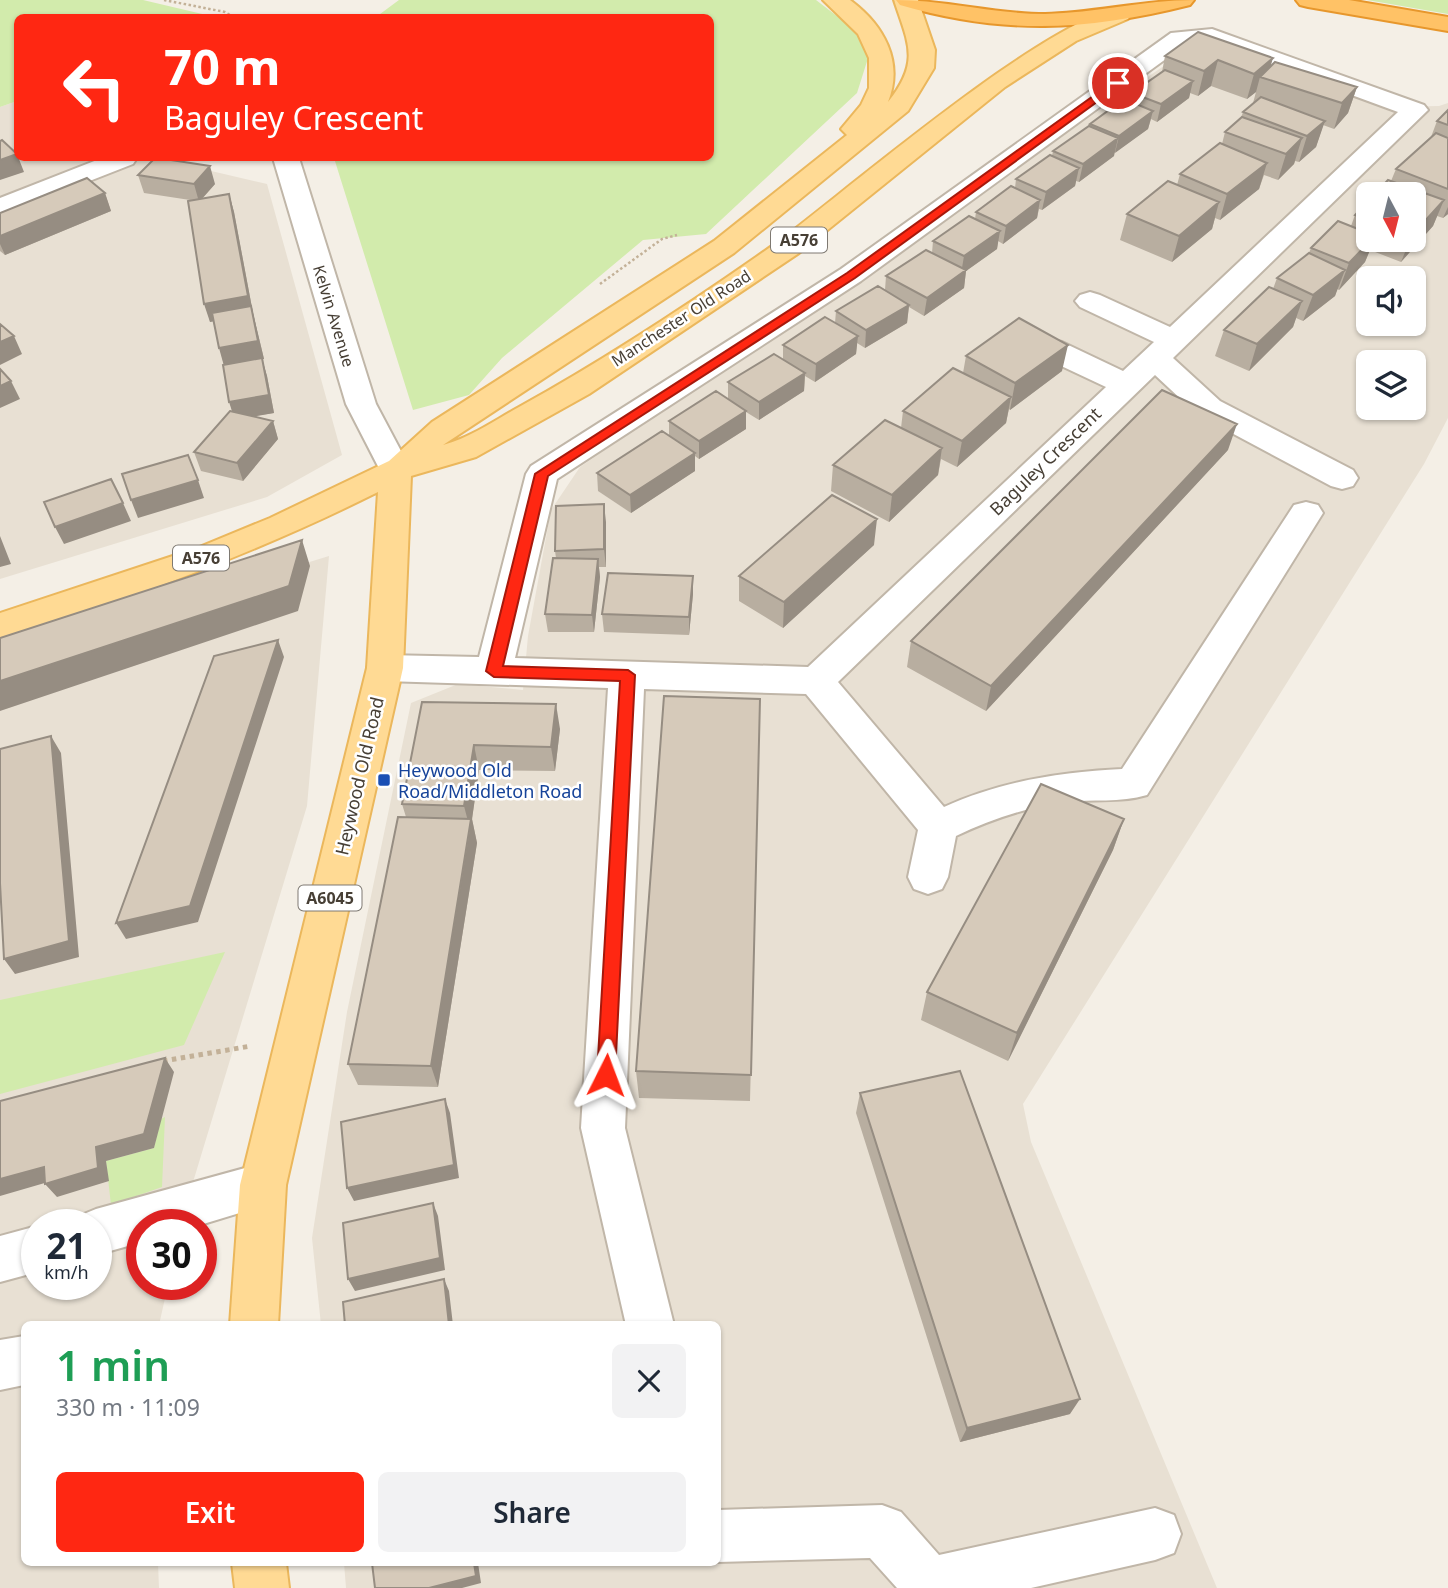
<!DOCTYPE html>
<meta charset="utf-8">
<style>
body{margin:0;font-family:"Noto Sans",sans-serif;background:#f2f2f3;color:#1f2937;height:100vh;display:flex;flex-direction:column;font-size:26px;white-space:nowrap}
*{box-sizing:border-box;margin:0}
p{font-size:23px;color:#747a83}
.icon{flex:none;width:38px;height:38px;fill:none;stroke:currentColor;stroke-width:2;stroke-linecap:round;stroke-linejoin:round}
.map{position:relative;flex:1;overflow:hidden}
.sheet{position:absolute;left:21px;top:1321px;width:700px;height:245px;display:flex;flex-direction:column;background:#fff;border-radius:10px;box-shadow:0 2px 5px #0004}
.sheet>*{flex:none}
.banner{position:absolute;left:14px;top:14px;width:700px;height:147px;border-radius:10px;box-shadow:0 2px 5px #0004;background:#ff2712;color:#fff;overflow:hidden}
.needle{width:46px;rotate:173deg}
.fabs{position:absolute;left:1356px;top:182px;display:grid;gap:14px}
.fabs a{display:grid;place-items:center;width:70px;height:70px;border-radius:10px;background:#fff;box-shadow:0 2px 5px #0004;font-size:35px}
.speed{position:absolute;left:21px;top:1209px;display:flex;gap:14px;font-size:35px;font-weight:700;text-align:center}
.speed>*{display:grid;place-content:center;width:91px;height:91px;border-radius:50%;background:#fff;box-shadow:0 2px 5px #0004;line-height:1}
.speed small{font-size:18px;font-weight:400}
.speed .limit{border:10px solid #d22;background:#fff;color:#111}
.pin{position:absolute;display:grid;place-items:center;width:60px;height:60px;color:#fff;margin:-30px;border:4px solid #fff;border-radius:50%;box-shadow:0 2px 7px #0007}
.me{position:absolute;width:77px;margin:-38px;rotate:3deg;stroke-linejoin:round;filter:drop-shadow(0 0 5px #0008)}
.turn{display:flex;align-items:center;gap:24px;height:147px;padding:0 35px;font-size:32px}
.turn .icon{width:91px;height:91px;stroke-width:2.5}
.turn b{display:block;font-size:49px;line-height:60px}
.round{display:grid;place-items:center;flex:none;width:74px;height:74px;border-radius:10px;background:#f2f2f3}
.head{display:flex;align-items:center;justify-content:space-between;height:119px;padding:0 35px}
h1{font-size:42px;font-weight:600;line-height:52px;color:#1e9e55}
.cta{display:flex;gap:14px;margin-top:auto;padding:14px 35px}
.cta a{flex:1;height:80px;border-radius:10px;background:#ff2712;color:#fff;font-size:28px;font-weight:600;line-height:80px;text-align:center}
.cta a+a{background:#f2f2f3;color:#1f2937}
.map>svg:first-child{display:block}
</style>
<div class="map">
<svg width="1448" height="1588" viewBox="0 0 1448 1588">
<rect width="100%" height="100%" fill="#f4efe6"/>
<path fill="#e8e0d3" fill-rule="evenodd" d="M 1209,47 L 1383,107 L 1439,106 L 1448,103 L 1448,418 L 1424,464 L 1023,1104 L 1031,1142 L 1217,1588 L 346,1588 L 344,1563 L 718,1563 L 718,1325 L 321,1325 L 312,1238 L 347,1012 L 411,703 L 458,684 L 523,690 L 528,636 L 551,510 L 580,467 L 1187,50 ZM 1368,194 L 1414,194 L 1414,240 L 1368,240 ZM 1368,278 L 1414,278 L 1414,324 L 1368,324 ZM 1368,362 L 1414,362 L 1414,408 L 1368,408 Z
M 17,101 L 18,158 L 181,158 L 177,163 L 267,184 L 342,455 L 267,497 L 0,579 L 0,107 Z
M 329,556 L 307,806 L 190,1192 L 142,1225 L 142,1284 L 168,1285 L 159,1325 L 24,1325 L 24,1563 L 158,1563 L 159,1588 L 0,1588 L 0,657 ZM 37,1225 L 96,1225 L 96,1284 L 37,1284 Z"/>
<path fill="#d2ebac" d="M 0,0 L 143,0 L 215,17 L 18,18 L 17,101 L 0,107 Z
M 399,0 L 816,0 L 855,30 L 869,55 L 857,93 L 706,234 L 643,240 L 502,358 L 469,395 L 413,410 L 334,158 L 710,158 L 710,18 L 376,17 Z
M 1367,0 L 1448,0 L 1448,14 Z
M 225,952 L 184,1045 L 0,1094 L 0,1000 Z
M 165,1117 L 162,1187 L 111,1205 L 106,1161 L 154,1148 L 161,1119 Z"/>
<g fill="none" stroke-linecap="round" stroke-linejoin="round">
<g stroke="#c0b6a8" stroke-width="4">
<path id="minor" d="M 1212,29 L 1424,105 L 1428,110 L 1173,358 L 1220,401 L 1353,470 L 1358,478 L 1353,486 L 1342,489 L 1331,486 L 1198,415 L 1155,375 L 838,682 L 944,807 C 1001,781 1061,772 1122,769 L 1294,505 L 1306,502 L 1318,505 L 1323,513 L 1147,795 C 1120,803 1092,799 1065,802 C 1027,807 990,820 956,836 L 948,877 L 942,889 L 928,894 L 914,889 L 908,877 L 918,830 L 806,694 L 644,689 L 625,1128 L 674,1325 L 626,1325 L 581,1128 L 608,688 L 385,681 L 372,678 L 367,668 L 372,658 L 385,655 L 479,657 L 526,474 L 531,466 L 841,269 L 1171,33 ZM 1210,43 L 1398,112 L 1170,327 L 1100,295 L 1090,292 L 1080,295 L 1075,301 L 1080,307 L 1154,342 L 1123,371 L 1062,342 L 1051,340 L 1040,342 L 1036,349 L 1040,356 L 1106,387 L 808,667 L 515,658 L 557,479 L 861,281 L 1185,45 Z
M 102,158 L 137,158 L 133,164 L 0,216 L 0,198 Z
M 273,158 L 299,158 L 376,404 L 411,470 L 406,478 L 395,481 L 384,478 L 346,404 Z
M 263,1163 L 279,1169 L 286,1185 L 279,1201 L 200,1225 L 142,1225 L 142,1242 L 96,1255 L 96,1225 L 76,1225 L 79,1216 L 96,1209 Z
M 37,1226 L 37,1272 L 0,1282 L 0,1236 Z
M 24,1336 L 24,1385 L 0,1390 L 0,1340 Z
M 882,1505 L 901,1512 L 939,1555 L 1155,1508 L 1174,1515 L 1181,1534 L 1174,1553 L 1155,1560 L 1031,1588 L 897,1588 L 870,1558 L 718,1562 L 718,1510 Z"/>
</g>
<g stroke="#ebb75c" stroke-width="4">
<path id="major" d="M 823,0 L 850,0 C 884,25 904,62 888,102 C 920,62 909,45 894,0 L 918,0 L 935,50 L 934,68 L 908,111 L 734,253 L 443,445 C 470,438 495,420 519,407 C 606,359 697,299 779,241 C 837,199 1067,0 1128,9 L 1132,14 L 1128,19 L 1076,41 L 1005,87 L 799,253 L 589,394 L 476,457 L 411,476 L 403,668 L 286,1185 L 278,1325 L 230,1325 L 240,1185 L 367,668 L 378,492 C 256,553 130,600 0,639 L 0,613 L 197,548 L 270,518 L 389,461 L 432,422 L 714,241 L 847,135 L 841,129 L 861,105 L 869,88 L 869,58 L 858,34 Z
M 232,1563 L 286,1563 L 289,1588 L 235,1588 Z"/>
</g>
<g stroke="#e7972c" stroke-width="4">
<path id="highway" d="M 896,0 C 946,0 994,14 1045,14 C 1095,13 1143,0 1194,0 L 1190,5 C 1087,31 1003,35 900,5 Z
M 1296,0 L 1349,0 L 1448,17 L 1448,31 L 1308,7 L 1300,5 Z"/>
</g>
<path stroke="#c3b198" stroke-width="2.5" stroke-dasharray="2.5 2.5" stroke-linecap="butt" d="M 164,0 L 225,12 L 235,18
M 600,284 L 662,239 L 677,235"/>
<path stroke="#c3b198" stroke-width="5" stroke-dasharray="4.5 4.5" stroke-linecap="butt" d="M 163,1061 L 251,1046"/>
<use href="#minor" fill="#fff" fill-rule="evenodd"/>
<use href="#major" fill="#ffda94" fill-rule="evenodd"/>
<use href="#highway" fill="#ffc266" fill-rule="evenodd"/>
</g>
<path fill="#b8aea0" d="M 1198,32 L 1271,67 L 1357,87 L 1348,113 L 1334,129 L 1323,125 L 1316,147 L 1299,162 L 1295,161 L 1294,164 L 1278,180 L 1264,175 L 1259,189 L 1220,220 L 1215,218 L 1212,229 L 1172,262 L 1120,240 L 1127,214 L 1177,185 L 1180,174 L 1222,144 L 1225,132 L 1241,118 L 1243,112 L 1254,103 L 1253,103 L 1256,92 L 1247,99 L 1211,86 L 1198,96 L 1190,93 L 1189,98 L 1157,122 L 1151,119 L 1148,129 L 1114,153 L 1114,156 L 1079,182 L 1076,181 L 1075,186 L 1042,210 L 1039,209 L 1037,218 L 1003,244 L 998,241 L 997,249 L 966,271 L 964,288 L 924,316 L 909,307 L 907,323 L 865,348 L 857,343 L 856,354 L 815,382 L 805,376 L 804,391 L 759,420 L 746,412 L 746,429 L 699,459 L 695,456 L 695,471 L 631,513 L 598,491 L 597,473 L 669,436 L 669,421 L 728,399 L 728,382 L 783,359 L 783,345 L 835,323 L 836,311 L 885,290 L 886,276 L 932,253 L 933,241 L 975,219 L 976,212 L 1015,188 L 1016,179 L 1052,156 L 1053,151 L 1089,126 L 1090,124 L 1130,102 L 1132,93 L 1162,72 L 1165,56 Z
M 1448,110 L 1448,214 L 1443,218 L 1437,216 L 1433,226 L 1401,262 L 1370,250 L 1365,262 L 1339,290 L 1337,289 L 1335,296 L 1303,321 L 1296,318 L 1293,327 L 1249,371 L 1215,356 L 1224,330 L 1273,289 L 1277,278 L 1309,253 L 1311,248 L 1351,226 L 1355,215 L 1368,201 L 1368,240 L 1414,240 L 1391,181 L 1396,169 L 1431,137 L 1437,121 Z
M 138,175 L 215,184 L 202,199 L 229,194 L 234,212 L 253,313 L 264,359 L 262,359 L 267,376 L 274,413 L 254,416 L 273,421 L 278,439 L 243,481 L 201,471 L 194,452 L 232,411 L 224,365 L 213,321 L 210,322 L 190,200 L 144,193 Z
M 105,193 L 111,211 L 5,255 L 0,251 L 0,213 Z
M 966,356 L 1062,371 L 1010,410 L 1009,409 L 1006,423 L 957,467 L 941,459 L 938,475 L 889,522 L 831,491 L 833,465 L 901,428 L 903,411 L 963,373 Z
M 1228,450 L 986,711 L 907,667 L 911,641 Z
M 606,522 L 606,567 L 599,567 L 600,577 L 594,632 L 548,632 L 545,614 L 556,558 L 555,551 Z
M 874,545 L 783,628 L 739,601 L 739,576 Z
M 693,576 L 693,594 L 689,635 L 604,632 L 602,614 Z
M 760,699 L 750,1101 L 639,1098 L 636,1071 Z
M 422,702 L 560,729 L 555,771 L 479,770 L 472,819 L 477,843 L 438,1087 L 358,1085 L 348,1064 L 406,817 L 402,804 Z
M 1124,819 L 1113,850 L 1008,1061 L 921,1020 L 927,992 Z
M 860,1093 L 1070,1414 L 960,1442 L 856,1113 Z"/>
<path fill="#968d82" d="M 1273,58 L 1267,79 L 1260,77 L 1256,92 L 1247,99 L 1254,74 Z
M 1218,60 L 1211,86 L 1198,96 L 1204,71 Z
M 1193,81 L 1189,98 L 1157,122 L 1161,104 Z
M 1357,87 L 1348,113 L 1334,129 L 1342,103 Z
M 1153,111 L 1148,129 L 1115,153 L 1119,136 Z
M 1325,121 L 1316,147 L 1299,162 L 1307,136 Z
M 1118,138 L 1114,156 L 1079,182 L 1083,164 Z
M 1302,138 L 1294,164 L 1278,180 L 1286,154 Z
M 17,154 L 24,172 L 0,180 L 0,160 Z
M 1267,163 L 1259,189 L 1220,220 L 1227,194 Z
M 210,166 L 215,184 L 199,202 L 194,184 Z
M 1079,168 L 1075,186 L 1042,210 L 1046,192 Z
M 105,193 L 111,211 L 5,255 L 0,244 L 0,236 Z
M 229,194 L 234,212 L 253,313 L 264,359 L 262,359 L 267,376 L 274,413 L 235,420 L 229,402 L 224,366 L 219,348 L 253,314 L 210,322 L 204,304 Z
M 1040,200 L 1037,218 L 1003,244 L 1006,226 Z
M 1444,200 L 1433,226 L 1401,262 L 1410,240 L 1414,240 L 1414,233 Z
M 1219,202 L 1212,229 L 1172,262 L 1179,236 Z
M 1448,207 L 1448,214 L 1443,218 Z
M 1000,231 L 997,249 L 966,271 L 964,288 L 924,316 L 927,298 L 961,274 L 964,256 Z
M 1371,240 L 1374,240 L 1365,262 L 1339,290 L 1349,263 Z
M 1345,270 L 1335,296 L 1303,321 L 1313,295 Z
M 1302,301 L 1293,327 L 1249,371 L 1257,344 Z
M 909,305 L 907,323 L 865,348 L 866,330 Z
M 14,336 L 22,354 L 0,365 L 0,342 Z
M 858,336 L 856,354 L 815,382 L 816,364 Z
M 1068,345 L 1062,371 L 1010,410 L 1015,383 Z
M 805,373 L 804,391 L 759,420 L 759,402 Z
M 11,381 L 20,399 L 0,408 L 0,386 Z
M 1011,397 L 1006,423 L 957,467 L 962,441 Z
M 746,411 L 746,429 L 699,459 L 699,441 Z
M 273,421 L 278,439 L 243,481 L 237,463 Z
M 1237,424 L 1228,450 L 986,711 L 991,686 Z
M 942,448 L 938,475 L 889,522 L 892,495 Z
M 695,453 L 695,471 L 631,513 L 630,495 Z
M 198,480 L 204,498 L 138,518 L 131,500 Z
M 123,503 L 131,521 L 64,544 L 55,527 Z
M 604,504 L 606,522 L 606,567 L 604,549 Z
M 877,519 L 874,545 L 783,628 L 784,602 Z
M 0,536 L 11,564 L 0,567 Z
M 302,540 L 310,566 L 298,611 L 0,711 L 0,681 Z
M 598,559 L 600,577 L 594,632 L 592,615 Z
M 693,576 L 693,594 L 689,635 L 689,617 Z
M 278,640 L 284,657 L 198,922 L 126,939 L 116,923 Z
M 556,704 L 560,729 L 555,771 L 551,747 Z
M 51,736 L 61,753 L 79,957 L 15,974 L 4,959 Z
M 474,745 L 479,770 L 472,819 L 477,843 L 438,1087 L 431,1066 L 470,829 L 464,806 Z
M 1124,819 L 1113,850 L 1008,1061 L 1017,1033 Z
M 165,1058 L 174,1072 L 154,1148 L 106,1161 L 109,1181 L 57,1197 L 45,1184 L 96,1147 Z
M 445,1099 L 450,1113 L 459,1178 L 354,1201 L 347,1188 Z
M 44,1167 L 55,1180 L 0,1196 L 0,1179 Z
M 433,1203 L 438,1216 L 445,1270 L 355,1291 L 348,1279 Z
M 444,1279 L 449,1291 L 453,1325 L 449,1325 Z
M 1080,1399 L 1070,1414 L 960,1442 L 967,1428 Z
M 474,1563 L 478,1563 L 481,1583 L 462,1588 L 429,1588 Z"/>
<path fill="#d6caba" stroke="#968d82" stroke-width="2" d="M 1198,32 L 1273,58 L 1254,74 L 1218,60 L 1204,71 L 1165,56 Z
M 1275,62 L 1357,87 L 1342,103 L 1260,77 Z
M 1165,70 L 1193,81 L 1161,104 L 1132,93 Z
M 1261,97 L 1325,121 L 1307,136 L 1243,112 Z
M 1124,99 L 1153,111 L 1119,136 L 1090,124 Z
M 1448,110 L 1448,125 L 1437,121 Z
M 1242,117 L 1302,138 L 1286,154 L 1225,132 Z
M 1089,126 L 1118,138 L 1083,164 L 1053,151 Z
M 1436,133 L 1448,138 L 1448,189 L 1396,169 Z
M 2,140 L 17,154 L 0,160 L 0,141 Z
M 1220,143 L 1267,163 L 1227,194 L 1180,174 Z
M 1050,155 L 1079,168 L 1046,192 L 1016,179 Z
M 155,158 L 158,158 L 210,166 L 194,184 L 138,175 Z
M 87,178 L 105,193 L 0,236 L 0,213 Z
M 1388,180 L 1444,200 L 1414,233 L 1414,194 L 1375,194 Z
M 1168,181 L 1219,202 L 1179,236 L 1127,214 Z
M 1011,186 L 1040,200 L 1006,226 L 976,212 Z
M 229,194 L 248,296 L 204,304 L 188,201 Z
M 1368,201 L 1368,220 L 1355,215 Z
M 969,216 L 1000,231 L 964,256 L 933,241 Z
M 1338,221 L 1368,233 L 1368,240 L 1371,240 L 1349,263 L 1311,248 Z
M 926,250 L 966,270 L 927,298 L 886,276 Z
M 1309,253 L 1345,270 L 1313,295 L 1277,278 Z
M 878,286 L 909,305 L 866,330 L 836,311 Z
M 1269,287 L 1302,301 L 1257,344 L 1224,330 Z
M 251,306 L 258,341 L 219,348 L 212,313 Z
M 825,317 L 858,336 L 816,364 L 783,345 Z
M 1019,318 L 1068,345 L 1015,383 L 966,356 Z
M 0,324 L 14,336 L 0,342 Z
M 774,354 L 805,373 L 759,402 L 728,382 Z
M 262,358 L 269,395 L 229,402 L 223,365 Z
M 953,368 L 1011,397 L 962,441 L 903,411 Z
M 0,369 L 11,381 L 0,386 Z
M 1162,390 L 1237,424 L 991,686 L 911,641 Z
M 716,391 L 746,411 L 699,441 L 669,421 Z
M 230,411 L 273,421 L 237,463 L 194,452 Z
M 885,420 L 942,448 L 892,495 L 833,465 Z
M 662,431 L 695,453 L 630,495 L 597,473 Z
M 188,455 L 198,480 L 131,500 L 122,474 Z
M 111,479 L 123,503 L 55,527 L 44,502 Z
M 832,495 L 877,519 L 784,602 L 739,576 Z
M 604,504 L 604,549 L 555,551 L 556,506 Z
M 302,540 L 289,586 L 0,681 L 0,638 Z
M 553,558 L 598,559 L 592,615 L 545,614 Z
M 608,573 L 693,576 L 689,617 L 602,614 Z
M 278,640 L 190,906 L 116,923 L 214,656 Z
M 664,696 L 760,699 L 751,1075 L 636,1071 Z
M 422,702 L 556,704 L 551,747 L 474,745 L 464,806 L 402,804 Z
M 51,736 L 69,941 L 4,959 L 0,883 L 0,749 Z
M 1041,784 L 1124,819 L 1017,1033 L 927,992 Z
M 398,817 L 471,819 L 431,1066 L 348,1064 Z
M 165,1058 L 144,1134 L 96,1147 L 98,1168 L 45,1184 L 44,1167 L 0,1179 L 0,1101 Z
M 960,1071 L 1080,1399 L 967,1428 L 860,1093 Z
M 445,1099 L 454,1165 L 347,1188 L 341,1122 Z
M 433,1203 L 440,1258 L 348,1279 L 343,1223 Z
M 444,1279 L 449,1325 L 345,1325 L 343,1302 Z
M 372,1563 L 474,1563 L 476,1576 L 429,1588 L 375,1588 Z"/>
<path fill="#ff2712" stroke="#a6190c" stroke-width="2" d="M 1114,81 L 1123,83 L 855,278 L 548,476 L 503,666 L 628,670 L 635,675 L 615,1075 L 613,1081 L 600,1081 L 597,1075 L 620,681 L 494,677 L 486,671 L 535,474 L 847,273 Z"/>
<rect fill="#1a4fb4" stroke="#fff" stroke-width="2.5" x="377" y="773" width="14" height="14" rx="3.5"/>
<g text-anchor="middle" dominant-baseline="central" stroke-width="5" stroke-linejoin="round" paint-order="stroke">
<g fill="#fff" stroke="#7e7972" stroke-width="2">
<rect x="771" y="227.5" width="56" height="25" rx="5"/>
<rect x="173" y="545.5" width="56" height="25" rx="5"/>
<rect x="298.5" y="885.5" width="63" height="25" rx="5"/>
</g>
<g font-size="16" font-weight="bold" fill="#473f35">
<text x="799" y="240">A576</text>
<text x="201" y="558">A576</text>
<text x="330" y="898">A6045</text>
</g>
<g font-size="16" fill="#473f35" stroke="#fff">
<text transform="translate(334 316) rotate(73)">Kelvin Avenue</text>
<text transform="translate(681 318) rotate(-33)">Manchester Old Road</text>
</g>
<g font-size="18" fill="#473f35" stroke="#fff">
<text transform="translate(1045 461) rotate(-44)">Baguley Crescent</text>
<text transform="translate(359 776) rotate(-77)">Heywood Old Road</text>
</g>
<g font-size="18" fill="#164399" stroke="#fff" text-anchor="start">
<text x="398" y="770">Heywood Old<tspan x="398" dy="21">Road/Middleton Road</tspan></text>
</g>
</g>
</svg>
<div class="fabs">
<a><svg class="needle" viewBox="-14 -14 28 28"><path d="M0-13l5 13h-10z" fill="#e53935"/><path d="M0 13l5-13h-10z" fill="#747a83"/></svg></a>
<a><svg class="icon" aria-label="sound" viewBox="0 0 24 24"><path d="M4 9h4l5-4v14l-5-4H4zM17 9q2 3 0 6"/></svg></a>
<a><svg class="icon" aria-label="layers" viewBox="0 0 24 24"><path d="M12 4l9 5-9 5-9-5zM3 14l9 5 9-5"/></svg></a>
</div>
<div class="speed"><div>21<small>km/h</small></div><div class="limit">30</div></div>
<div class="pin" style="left:1118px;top:83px;background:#d93025"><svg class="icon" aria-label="arrive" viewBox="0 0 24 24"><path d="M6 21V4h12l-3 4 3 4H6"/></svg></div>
<svg class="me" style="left:606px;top:1075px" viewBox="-20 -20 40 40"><path d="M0-17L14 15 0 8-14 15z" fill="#ff2712" stroke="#fff" stroke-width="4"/></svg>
<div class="banner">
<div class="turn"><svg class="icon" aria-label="left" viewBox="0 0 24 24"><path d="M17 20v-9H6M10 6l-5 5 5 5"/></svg><div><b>70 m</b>Baguley Crescent</div></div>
</div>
<section class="sheet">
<div class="head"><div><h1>1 min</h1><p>330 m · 11:09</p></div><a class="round"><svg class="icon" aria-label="close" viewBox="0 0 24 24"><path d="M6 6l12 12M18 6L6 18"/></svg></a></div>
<div class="cta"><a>Exit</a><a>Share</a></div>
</section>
</div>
